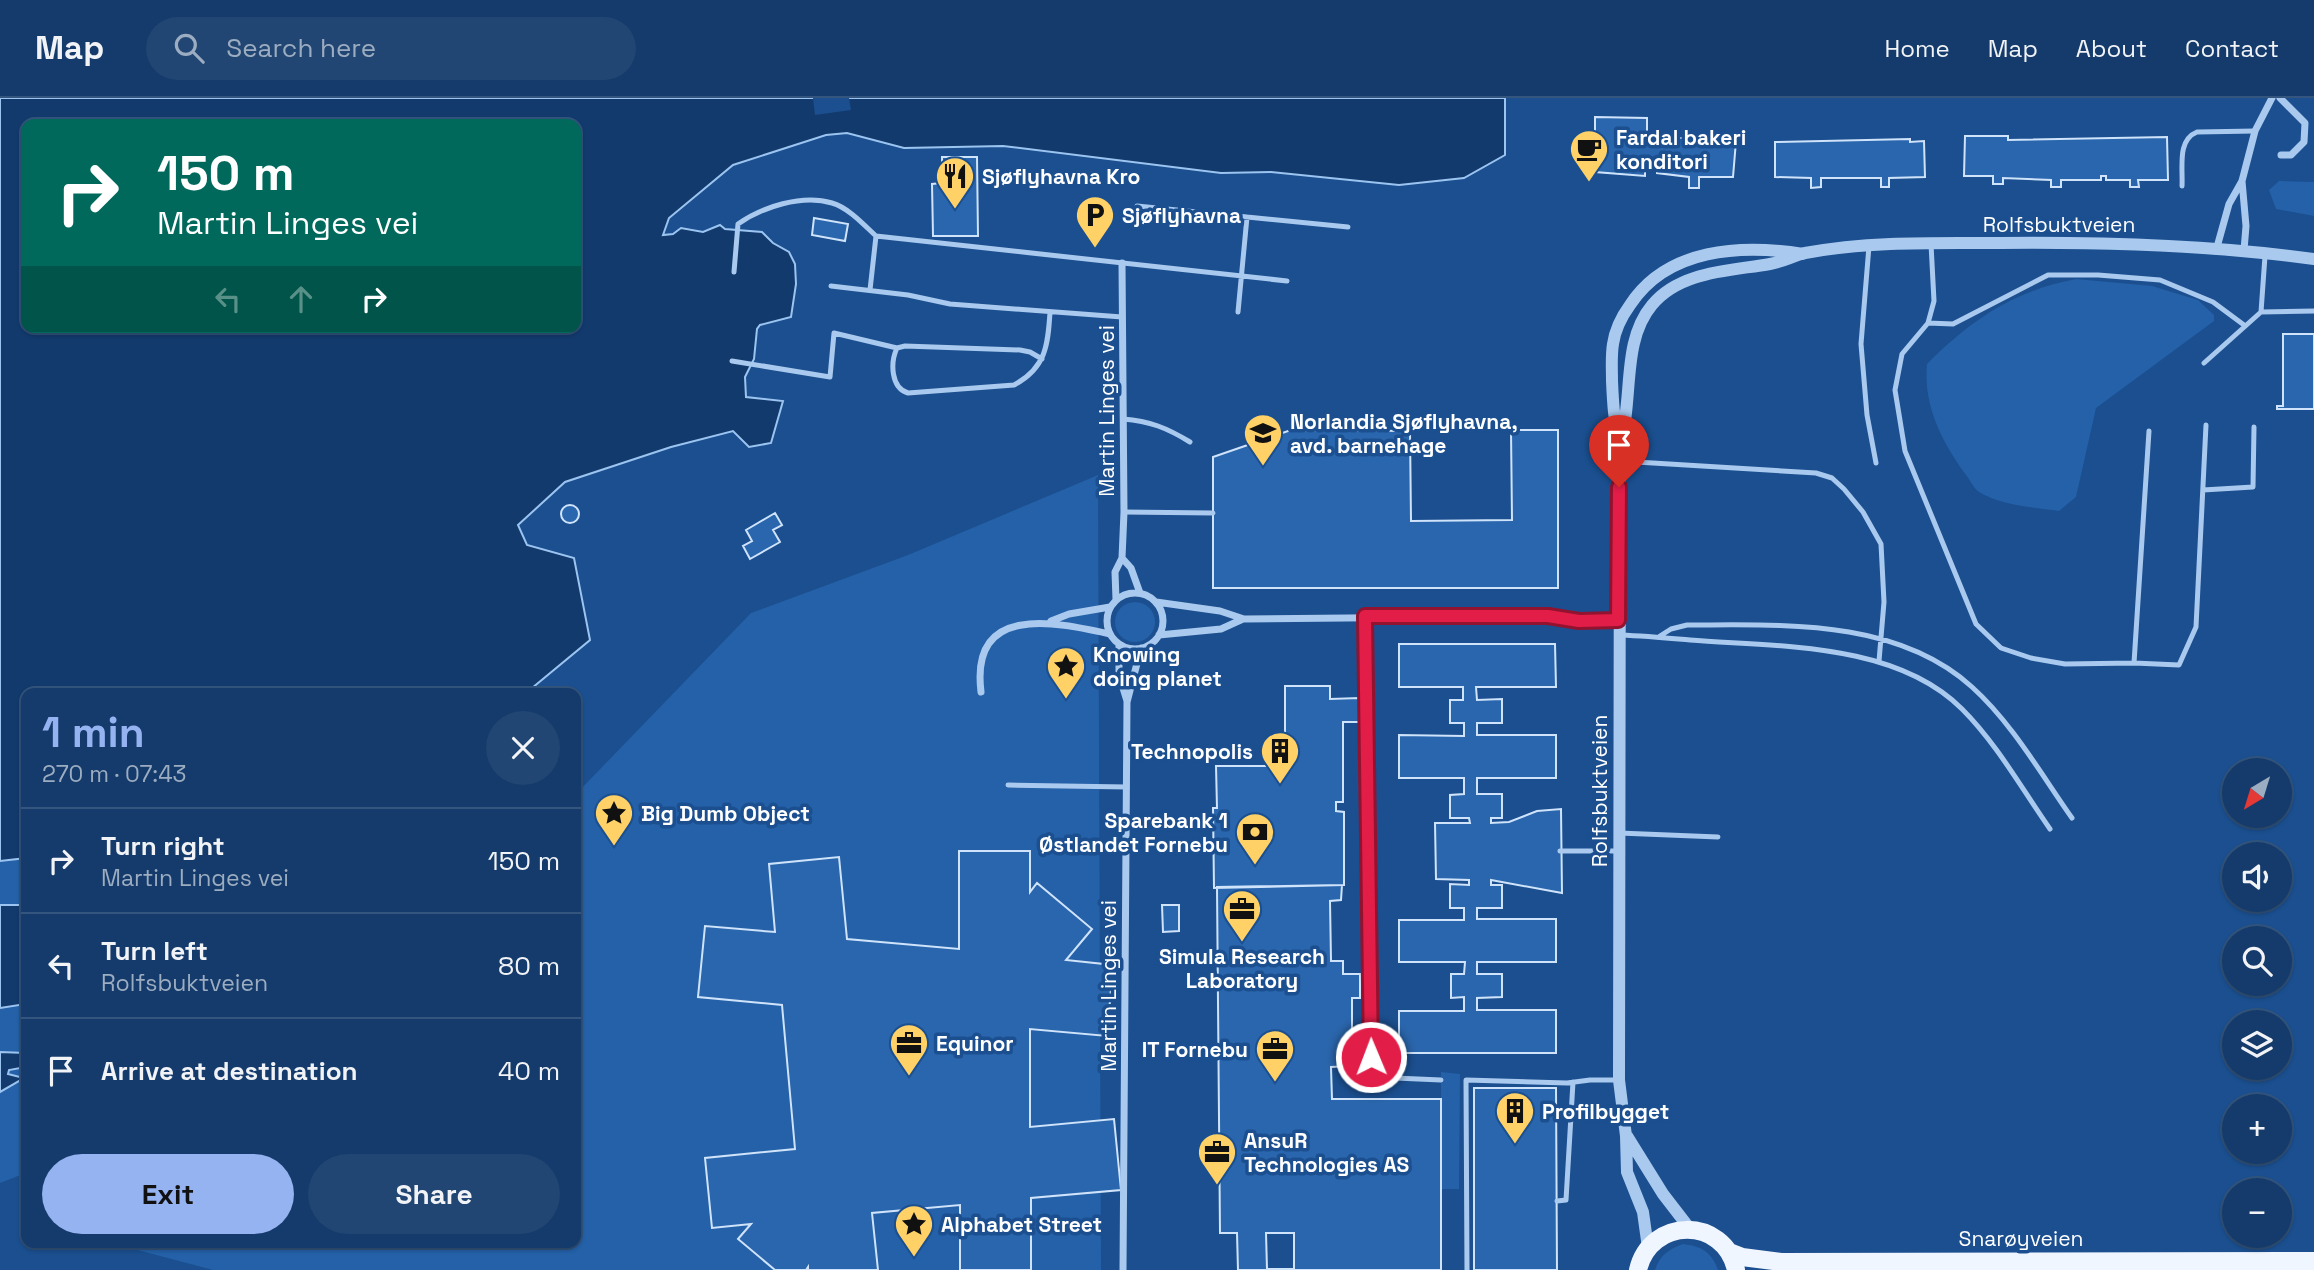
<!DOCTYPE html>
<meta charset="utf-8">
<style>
body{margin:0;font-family:"Space Grotesk",sans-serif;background:#214673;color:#f1f3f6;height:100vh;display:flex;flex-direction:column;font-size:26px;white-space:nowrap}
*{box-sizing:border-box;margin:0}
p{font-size:23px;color:#9dadc1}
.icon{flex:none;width:38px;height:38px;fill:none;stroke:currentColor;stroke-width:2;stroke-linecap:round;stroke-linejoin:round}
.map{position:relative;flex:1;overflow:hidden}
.panel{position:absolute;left:21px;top:590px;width:560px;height:560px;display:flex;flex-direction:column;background:#143b6b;border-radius:14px;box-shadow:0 2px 5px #0004,0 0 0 2px #33557e}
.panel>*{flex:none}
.top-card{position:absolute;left:21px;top:21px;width:560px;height:214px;border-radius:14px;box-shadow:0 2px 5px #0004,0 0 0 2px #33557e;background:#00695c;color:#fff;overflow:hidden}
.needle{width:46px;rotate:218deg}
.controls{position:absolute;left:2222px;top:660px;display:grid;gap:14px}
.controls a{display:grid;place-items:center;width:70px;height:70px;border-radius:50%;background:#143b6b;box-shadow:0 2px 5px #0004,0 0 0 2px #33557e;font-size:35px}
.pin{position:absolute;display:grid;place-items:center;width:60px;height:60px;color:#fff;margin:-72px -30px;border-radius:50% 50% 50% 0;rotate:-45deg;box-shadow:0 0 7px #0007}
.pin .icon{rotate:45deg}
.me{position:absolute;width:77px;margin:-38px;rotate:359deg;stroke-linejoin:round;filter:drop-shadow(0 0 5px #0008)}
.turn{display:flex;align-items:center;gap:24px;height:147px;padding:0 21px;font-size:32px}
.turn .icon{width:91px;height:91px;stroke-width:2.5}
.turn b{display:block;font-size:49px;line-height:60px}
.lanes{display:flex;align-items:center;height:66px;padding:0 21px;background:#0003;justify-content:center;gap:35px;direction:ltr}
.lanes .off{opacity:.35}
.round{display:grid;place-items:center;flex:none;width:74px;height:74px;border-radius:37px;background:#214673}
.headline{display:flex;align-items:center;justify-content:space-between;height:119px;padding:0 21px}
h1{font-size:42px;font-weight:800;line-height:52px;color:#95b2f1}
.primary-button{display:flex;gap:14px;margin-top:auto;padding:14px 21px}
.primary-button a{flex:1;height:80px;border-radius:42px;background:#95b2f1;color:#111;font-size:28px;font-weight:800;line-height:80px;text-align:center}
.primary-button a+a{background:#214673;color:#f1f3f6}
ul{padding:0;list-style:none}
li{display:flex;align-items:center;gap:21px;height:105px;padding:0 21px;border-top:2px solid #33557e}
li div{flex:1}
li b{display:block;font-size:26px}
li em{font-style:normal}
header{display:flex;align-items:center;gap:42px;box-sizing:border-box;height:98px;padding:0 35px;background:#143b6b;border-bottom:2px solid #33557e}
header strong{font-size:33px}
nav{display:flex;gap:38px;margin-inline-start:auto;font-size:24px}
.search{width:490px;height:63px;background:#214673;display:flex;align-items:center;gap:18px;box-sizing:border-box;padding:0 24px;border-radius:38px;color:#9dadc1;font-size:26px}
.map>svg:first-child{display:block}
</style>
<header>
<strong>Map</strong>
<div class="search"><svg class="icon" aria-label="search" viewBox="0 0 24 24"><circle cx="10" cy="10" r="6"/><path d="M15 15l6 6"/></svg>Search here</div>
<nav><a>Home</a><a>Map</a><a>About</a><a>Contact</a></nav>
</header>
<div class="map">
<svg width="2314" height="1172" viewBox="0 0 2314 1172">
<rect width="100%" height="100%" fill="#1b4f8f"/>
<path fill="#2461a8" d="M 2279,83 L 2314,84 L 2314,118 L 2276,111 L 2269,92 Z
M 2076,181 L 2152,188 L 2198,202 L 2214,217 L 2214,223 L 2096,310 L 2076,399 L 2059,413 C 2036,410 1999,407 1979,394 C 1974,391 1970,382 1966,377 C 1942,344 1923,308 1927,266 C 1971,222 2013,193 2076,181 Z
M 1098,377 L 1101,1172 L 213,1172 L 111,1145 L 576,1144 L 576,696 L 751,515 L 908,457 Z
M1115 524a20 20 0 1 1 40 0a20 20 0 1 1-40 0Z
M 26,611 L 26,1075 L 0,1085 L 0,615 Z
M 1441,974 L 1460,976 L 1459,1091 L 1441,1091 Z
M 1683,1146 C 1701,1148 1712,1154 1718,1172 L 1655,1172 C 1660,1157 1669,1151 1683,1146 Z"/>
<path fill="#123a6d" stroke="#9cc4f0" stroke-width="2" fill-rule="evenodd" d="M 0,0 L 1505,0 L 1505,57 L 1464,80 L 1399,87 L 1271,74 L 1221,75 L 1003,48 L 904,50 L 847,35 L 826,37 L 733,67 L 669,120 L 663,137 L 673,136 L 681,130 L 703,134 L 720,127 L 725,131 L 762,134 L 773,145 L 789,154 L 795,166 L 796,186 L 791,219 L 760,227 L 757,231 L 754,261 L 745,279 L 746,299 L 783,303 L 771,345 L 749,349 L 733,333 L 671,349 L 565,384 L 518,427 L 527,447 L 574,460 L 590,542 L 526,595 L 26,595 L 26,760 L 0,763 ZM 26,26 L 576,26 L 576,229 L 26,229 Z
M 0,807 L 26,807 L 26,906 L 0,910 Z
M 0,954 L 26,955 L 26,969 L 9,972 L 8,976 L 24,980 L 0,994 Z"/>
<path fill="#1b4f8f" d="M 813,0 L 849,0 L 851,12 L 815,17 Z"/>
<path fill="#2a66ad" stroke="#cfe3fa" stroke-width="2" fill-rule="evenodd" d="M 1595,19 L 1647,20 L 1647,40 L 1721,40 L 1721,44 L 1736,43 L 1733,79 L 1699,79 L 1699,90 L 1689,90 L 1689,79 L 1657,75 L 1657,65 L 1651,65 L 1651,71 L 1645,72 L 1645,78 L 1595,74 Z
M 1965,38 L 2008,38 L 2008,42 L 2167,39 L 2168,82 L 2138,82 L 2139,89 L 2130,89 L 2130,82 L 2106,82 L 2106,78 L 2101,78 L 2101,82 L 2061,82 L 2061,89 L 2051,89 L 2051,82 L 2003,80 L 2003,86 L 1993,86 L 1993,78 L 1964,78 Z
M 1910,41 L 1910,44 L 1924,43 L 1925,79 L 1889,80 L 1889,89 L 1881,89 L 1881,80 L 1821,80 L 1821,89 L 1811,90 L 1811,80 L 1775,79 L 1775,44 Z
M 942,59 L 977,59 L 978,138 L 933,138 L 932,86 L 942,85 Z
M 814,120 L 848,126 L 845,143 L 812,137 Z
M 2283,236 L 2314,236 L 2314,311 L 2277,311 L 2277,308 L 2283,308 Z
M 1291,332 L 1410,333 L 1411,423 L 1512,422 L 1511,332 L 1558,332 L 1558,490 L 1213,490 L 1213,359 Z
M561 416a9 9 0 1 1 18 0a9 9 0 1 1-18 0Z
M 775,415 L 782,427 L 773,432 L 780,444 L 750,461 L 743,448 L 752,443 L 746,432 Z
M 1399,546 L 1555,546 L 1556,589 L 1476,589 L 1477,602 L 1502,601 L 1502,625 L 1477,625 L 1477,637 L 1556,637 L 1556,680 L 1477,680 L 1477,696 L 1502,696 L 1502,720 L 1491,720 L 1491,725 L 1509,724 L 1537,713 L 1561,711 L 1562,795 L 1491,782 L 1491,787 L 1502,787 L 1502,810 L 1477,810 L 1477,821 L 1556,821 L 1556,864 L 1477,864 L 1477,876 L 1502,876 L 1502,899 L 1477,900 L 1477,912 L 1556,912 L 1556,955 L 1399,955 L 1399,913 L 1464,913 L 1464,899 L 1451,900 L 1451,876 L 1464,876 L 1465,864 L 1399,864 L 1399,822 L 1464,822 L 1464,810 L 1450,810 L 1450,786 L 1469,787 L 1469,782 L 1436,781 L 1435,725 L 1470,725 L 1469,720 L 1450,720 L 1450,697 L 1464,696 L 1464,680 L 1399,680 L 1399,637 L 1464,638 L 1464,625 L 1450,625 L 1450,602 L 1463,602 L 1463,589 L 1399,589 Z
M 1285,588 L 1330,588 L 1330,601 L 1359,600 L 1359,624 L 1343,624 L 1343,704 L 1336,704 L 1336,713 L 1344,714 L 1344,787 L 1214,790 L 1213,710 L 1217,710 L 1216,668 L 1281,668 L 1281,671 L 1285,671 Z
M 959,753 L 1030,753 L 1030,794 L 1037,785 L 1092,831 L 1066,862 L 1113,867 L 1107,938 L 1030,931 L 1030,1029 L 1114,1021 L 1121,1092 L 1031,1100 L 1031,1172 L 960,1172 L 960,1107 L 872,1115 L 878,1172 L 808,1172 L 808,1169 L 806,1172 L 775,1172 L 738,1141 L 751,1126 L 712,1130 L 705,1060 L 795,1051 L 782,907 L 698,899 L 705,828 L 775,834 L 769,766 L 839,759 L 847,841 L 959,851 Z
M 1342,787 L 1341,802 L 1330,803 L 1331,863 L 1343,863 L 1343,876 L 1360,876 L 1360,900 L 1352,900 L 1352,968 L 1331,969 L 1332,1001 L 1441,1001 L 1441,1172 L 1238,1172 L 1237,1135 L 1220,1135 L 1217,789 ZM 1266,1135 L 1294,1135 L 1294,1171 L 1267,1171 Z
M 1162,807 L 1179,807 L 1179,833 L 1163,834 Z
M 1474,990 L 1556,990 L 1557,1172 L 1474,1172 Z"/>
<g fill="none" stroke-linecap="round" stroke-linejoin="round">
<path stroke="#a9c9ee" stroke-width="5" d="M 2182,88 C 2183,69 2177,42 2197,34 L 2255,33
M 1137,108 L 1348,129
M 1931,146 L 1934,203 L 1928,225 L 1902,256 L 1895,292 L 1905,353 L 1976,526 L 2001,550 L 2031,560 L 2065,566 L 2134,565 L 2149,333
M 1869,148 L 1861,246 L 1867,317 L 1876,365
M 734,174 L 738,126 C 762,109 802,96 832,105 C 849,110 864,127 876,138 L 1287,183
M 831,188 L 908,197 L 950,206 L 1122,219
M 870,192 L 876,138
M 1238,214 L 1247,119
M 2261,214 L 2314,213
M 1928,225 L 1953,226 L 2048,177 L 2098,177 L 2160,182 L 2213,204 L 2244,227
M 1042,261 L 1030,254 L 1020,252 L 905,248 L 897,250 C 890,265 891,290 908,295 L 1014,287 C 1046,270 1048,247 1050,214
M 732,263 L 830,279 L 834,235 L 897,250
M 2204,265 L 2261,214 L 2265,158
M 1123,321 C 1150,323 1167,330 1190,344
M 1620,363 L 1816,375 L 1832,380 L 1844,391 L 1863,414 L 1881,446 L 1884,504 L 1879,563
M 2203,392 L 2253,389 L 2254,329
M 1124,414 L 1213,415
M 1365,518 L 1372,979 L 1441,982
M 1621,537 C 1645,538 1667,540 1690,542 C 1778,549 1895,544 1962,611 C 1997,646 2022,691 2050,731
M 1660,538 L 1671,531 L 1687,527 C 1782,527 1896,520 1972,589 C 2012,625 2041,676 2072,720
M 2134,565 L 2179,567 L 2196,529 L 2206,327
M 1008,687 L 1127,689
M 1619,735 L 1718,739
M 1560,753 L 1619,753
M 1557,1103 L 1566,1102 L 1573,984
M 1467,1172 L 1466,982 L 1567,985 L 1590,982 L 1619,982"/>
<path stroke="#a9c9ee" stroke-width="7" d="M 2280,0 L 2305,25 L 2304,44 L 2291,57 L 2281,57
M 2242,83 L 2246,128 L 2244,152
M 2217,149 L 2229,106 L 2242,83 L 2255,33 L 2272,0
M 1122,460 L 1131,470 L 1140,495
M1107 523a28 28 0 1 1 56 0a28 28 0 1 1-56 0Z
M 1116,502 L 1115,474 L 1122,460 L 1124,414 L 1122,165
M 1156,504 L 1220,513 L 1244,521 L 1548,518 L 1579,523 L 1618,522
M 1051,523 L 1069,516 L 1110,509
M 1159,537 L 1221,531 L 1243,521
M 1119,546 L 1119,577 L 1127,603
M 981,594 C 970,505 1055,524 1110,536
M 1123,1172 L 1127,604 L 1141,550"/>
<path stroke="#a9c9ee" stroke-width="12" d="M 1620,345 C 1634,301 1621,244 1652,207 C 1680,173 1730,173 1770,166 C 1782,164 1793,158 1805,155 C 1869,143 1936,145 2001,145 C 2106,144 2210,147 2314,161
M 1627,1038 L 1663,1096 L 1690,1131
M 1648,1150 L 1643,1114 L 1627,1074 L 1626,1038 L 1619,982 L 1620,346 C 1614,325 1613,306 1612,283 C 1612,271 1611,258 1613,246 C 1615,232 1622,218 1630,207 C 1667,150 1741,146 1803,156"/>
<path stroke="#f0f6ff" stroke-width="18" d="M 1729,1154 L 1742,1159 L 1781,1164 L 2314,1163
M 1638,1172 C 1650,1119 1724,1118 1736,1172"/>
</g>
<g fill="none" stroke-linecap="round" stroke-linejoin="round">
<g stroke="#92132f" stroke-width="18">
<path id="route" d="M 1371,959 L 1365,518 L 1548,518 L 1579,523 L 1618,522 L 1619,389"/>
</g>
<use href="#route" stroke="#e11d48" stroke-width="12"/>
</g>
<defs>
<g id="cafe-pin" transform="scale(2.0125)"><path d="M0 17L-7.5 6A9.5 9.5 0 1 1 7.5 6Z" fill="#ffd166" stroke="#1b4f8f"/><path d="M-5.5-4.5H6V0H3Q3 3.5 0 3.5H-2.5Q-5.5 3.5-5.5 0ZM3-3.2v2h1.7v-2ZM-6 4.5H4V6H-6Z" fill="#111"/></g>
<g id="restaurant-pin" transform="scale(2.0125)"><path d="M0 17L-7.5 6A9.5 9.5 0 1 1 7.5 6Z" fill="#ffd166" stroke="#1b4f8f"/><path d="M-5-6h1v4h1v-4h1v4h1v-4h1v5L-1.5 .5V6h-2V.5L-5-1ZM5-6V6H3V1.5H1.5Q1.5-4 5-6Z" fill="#111"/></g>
<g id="parking-pin" transform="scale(2.0125)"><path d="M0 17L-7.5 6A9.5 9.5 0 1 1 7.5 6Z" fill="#ffd166" stroke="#1b4f8f"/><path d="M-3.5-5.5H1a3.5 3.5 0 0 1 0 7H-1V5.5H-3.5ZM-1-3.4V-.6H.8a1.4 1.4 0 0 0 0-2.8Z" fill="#111"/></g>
<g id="school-pin" transform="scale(2.0125)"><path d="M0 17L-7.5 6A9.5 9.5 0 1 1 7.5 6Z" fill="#ffd166" stroke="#1b4f8f"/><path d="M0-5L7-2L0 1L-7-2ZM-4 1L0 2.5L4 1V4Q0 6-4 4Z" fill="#111"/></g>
<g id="sight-pin" transform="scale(2.0125)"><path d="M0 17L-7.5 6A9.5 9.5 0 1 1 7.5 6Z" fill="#ffd166" stroke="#1b4f8f"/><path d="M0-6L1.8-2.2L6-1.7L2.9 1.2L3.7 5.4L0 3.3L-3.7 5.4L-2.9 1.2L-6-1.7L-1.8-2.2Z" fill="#111"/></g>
<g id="building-pin" transform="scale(2.0125)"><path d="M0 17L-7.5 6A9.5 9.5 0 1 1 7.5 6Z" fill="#ffd166" stroke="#1b4f8f"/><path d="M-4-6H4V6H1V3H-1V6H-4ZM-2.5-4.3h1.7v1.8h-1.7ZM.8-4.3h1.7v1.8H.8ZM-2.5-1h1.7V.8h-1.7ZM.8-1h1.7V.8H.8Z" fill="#111"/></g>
<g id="bank-pin" transform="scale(2.0125)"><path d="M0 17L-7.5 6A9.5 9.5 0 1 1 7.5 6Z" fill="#ffd166" stroke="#1b4f8f"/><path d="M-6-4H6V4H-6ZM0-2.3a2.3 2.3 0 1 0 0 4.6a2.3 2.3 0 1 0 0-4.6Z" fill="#111"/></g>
<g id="office-pin" transform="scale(2.0125)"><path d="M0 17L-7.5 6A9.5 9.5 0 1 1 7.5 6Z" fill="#ffd166" stroke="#1b4f8f"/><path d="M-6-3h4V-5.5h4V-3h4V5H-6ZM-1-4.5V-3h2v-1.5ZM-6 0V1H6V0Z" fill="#111"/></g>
</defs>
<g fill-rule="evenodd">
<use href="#cafe-pin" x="1589" y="51"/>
<use href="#restaurant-pin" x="955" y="78"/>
<use href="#parking-pin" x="1095" y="117"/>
<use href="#school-pin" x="1263" y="335"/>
<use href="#sight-pin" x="1066" y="568"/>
<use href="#building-pin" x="1280" y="653"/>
<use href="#sight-pin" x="614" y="715"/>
<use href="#bank-pin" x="1255" y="734"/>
<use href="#office-pin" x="1242" y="811"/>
<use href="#office-pin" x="909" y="945"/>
<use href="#office-pin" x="1275" y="951"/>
<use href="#building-pin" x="1515" y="1013"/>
<use href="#office-pin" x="1217" y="1054"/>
<use href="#sight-pin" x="914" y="1126"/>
</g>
<g text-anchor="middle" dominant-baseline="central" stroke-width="7" stroke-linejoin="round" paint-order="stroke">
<g font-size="21" font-weight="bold" fill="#fff" stroke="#1b4f8f" text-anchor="start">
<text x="1616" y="39">Fardal bakeri<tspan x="1616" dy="24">konditori</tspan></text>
<text x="982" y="78">Sjøflyhavna Kro</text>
<text x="1122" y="117">Sjøflyhavna</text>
<text x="1290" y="323">Norlandia Sjøflyhavna,<tspan x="1290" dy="24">avd. barnehage</tspan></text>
<text x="1093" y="556">Knowing<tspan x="1093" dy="24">doing planet</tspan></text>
<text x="1253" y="653" text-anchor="end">Technopolis</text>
<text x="641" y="715">Big Dumb Object</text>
<text x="1228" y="722" text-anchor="end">Sparebank 1<tspan x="1228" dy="24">Østlandet Fornebu</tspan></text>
<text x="1242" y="858" text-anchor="middle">Simula Research<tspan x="1242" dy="24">Laboratory</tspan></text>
<text x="936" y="945">Equinor</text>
<text x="1248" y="951" text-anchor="end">IT Fornebu</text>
<text x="1542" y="1013">Profilbygget</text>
<text x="1244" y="1042">AnsuR<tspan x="1244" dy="24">Technologies AS</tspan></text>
<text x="941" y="1126">Alphabet Street</text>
</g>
<g font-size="21" fill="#fff" stroke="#1b4f8f">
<text x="2059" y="126">Rolfsbuktveien</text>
<text transform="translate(1106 313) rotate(-90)">Martin Linges vei</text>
<text transform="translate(1599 693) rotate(-90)">Rolfsbuktveien</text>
<text transform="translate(1108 888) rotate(-90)">Martin Linges vei</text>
<text x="2021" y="1140">Snarøyveien</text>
</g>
</g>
</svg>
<div class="controls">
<a><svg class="needle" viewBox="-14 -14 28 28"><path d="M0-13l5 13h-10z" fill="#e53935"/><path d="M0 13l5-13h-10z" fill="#9dadc1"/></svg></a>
<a><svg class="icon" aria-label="sound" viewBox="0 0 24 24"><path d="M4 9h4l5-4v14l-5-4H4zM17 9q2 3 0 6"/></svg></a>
<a><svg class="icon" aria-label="search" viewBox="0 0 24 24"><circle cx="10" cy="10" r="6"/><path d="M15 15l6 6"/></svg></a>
<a><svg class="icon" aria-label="layers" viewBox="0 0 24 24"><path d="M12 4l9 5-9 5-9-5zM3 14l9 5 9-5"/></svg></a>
<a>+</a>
<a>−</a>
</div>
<div class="pin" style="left:1619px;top:389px;background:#d93025"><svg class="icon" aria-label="arrive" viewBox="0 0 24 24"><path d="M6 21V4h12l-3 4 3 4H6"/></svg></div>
<svg class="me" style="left:1371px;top:959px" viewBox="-20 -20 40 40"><circle r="17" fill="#e11d48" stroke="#fff" stroke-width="3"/><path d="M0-11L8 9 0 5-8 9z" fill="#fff"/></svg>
<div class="top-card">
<div class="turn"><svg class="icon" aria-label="right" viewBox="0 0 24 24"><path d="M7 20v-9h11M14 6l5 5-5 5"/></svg><div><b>150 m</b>Martin Linges vei</div></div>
<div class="lanes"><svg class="icon off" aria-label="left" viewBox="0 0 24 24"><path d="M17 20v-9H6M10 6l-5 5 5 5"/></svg><svg class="icon off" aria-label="ahead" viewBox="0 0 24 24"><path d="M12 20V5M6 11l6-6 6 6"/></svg><svg class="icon" aria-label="right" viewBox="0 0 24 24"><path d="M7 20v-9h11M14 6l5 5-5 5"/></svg></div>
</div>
<section class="panel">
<div class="headline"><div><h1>1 min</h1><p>270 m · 07:43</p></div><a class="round"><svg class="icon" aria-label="close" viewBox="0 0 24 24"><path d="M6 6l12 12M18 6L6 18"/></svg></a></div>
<ul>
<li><svg class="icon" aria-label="right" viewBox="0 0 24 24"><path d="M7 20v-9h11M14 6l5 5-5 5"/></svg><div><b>Turn right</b><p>Martin Linges vei</p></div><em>150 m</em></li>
<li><svg class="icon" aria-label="left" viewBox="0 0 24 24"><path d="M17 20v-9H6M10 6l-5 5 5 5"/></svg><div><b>Turn left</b><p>Rolfsbuktveien</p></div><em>80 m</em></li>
<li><svg class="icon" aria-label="arrive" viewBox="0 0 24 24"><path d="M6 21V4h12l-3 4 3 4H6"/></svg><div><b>Arrive at destination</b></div><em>40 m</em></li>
</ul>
<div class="primary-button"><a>Exit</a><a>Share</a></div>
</section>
</div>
